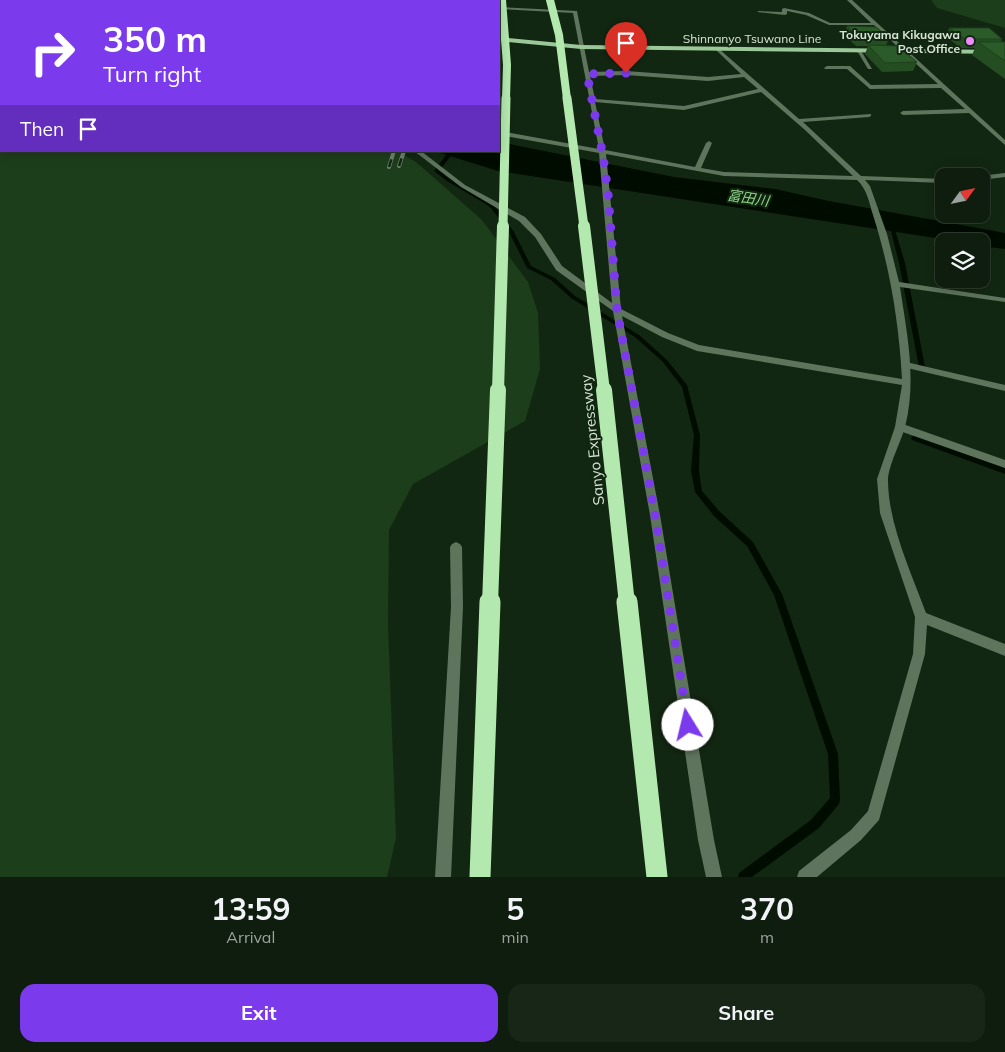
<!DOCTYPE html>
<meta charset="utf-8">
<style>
body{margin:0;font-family:Mulish,"Noto Sans JP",sans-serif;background:#172616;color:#f1f3f6;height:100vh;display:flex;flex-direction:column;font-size:19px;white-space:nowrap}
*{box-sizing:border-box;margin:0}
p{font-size:16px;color:#9ba29d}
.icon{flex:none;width:28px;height:28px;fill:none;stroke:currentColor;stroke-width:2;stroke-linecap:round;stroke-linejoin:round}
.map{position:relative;height:877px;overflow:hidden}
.details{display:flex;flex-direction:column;background:#0e1d0d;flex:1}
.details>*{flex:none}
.top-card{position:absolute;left:0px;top:0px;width:500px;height:152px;box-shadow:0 2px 12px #0003,0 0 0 1px #2e3b2e;background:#7c3aed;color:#fff;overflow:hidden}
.needle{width:32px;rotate:57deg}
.fabs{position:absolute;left:935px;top:168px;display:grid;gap:10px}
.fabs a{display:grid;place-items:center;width:55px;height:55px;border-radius:10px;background:#0e1d0d;box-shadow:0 2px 12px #0003,0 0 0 1px #2e3b2e;font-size:25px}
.pin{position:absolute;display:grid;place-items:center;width:42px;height:42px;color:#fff;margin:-51px -21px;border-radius:50% 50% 50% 0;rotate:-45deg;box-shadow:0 0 5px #0007}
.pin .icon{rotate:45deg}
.me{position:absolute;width:55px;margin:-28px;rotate:351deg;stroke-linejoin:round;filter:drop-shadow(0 0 4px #0008)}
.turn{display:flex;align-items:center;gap:18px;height:105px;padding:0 20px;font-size:22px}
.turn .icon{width:65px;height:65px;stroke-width:2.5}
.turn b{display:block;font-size:35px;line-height:42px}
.then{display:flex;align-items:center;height:48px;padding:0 20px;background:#0003;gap:10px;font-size:19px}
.eta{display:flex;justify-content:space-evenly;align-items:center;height:85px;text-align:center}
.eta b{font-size:30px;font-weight:700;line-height:35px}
.primary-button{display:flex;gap:10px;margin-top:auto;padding:10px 20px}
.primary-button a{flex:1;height:58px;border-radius:15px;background:#7c3aed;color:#fff;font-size:20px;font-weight:700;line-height:58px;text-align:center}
.primary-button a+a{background:#172616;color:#f1f3f6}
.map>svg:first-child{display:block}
</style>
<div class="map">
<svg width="1005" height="877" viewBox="0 0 1005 877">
<rect width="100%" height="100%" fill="#122711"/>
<path fill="#1d3e1b" d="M 931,0 L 1005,0 L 1005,28 L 937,8 Z
M 0,83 L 1,151 L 397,151 L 416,162 L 482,220 L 528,282 L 538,313 L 540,369 L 525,421 L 413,484 L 389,530 L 388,626 L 396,838 L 387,877 L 0,877 Z"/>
<path fill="#000c00" d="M 499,142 L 674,177 L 775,189 L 829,201 L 1005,233 L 1005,249 L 981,246 L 981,241 L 955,241 L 498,171 L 434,151 L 499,151 Z"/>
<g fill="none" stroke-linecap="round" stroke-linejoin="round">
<path fill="#000c00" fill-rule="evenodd" d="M 453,151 L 458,151 L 450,157 L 439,171 L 456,183 L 488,201 L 494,206 L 501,214 L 514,232 L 531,266 L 555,278 L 575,296 L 639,335 L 667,360 L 687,385 L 700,435 L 699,471 L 702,491 L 720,512 L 753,542 L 782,594 L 838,754 L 840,800 L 839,804 L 819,828 L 752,877 L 738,877 L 739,873 L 811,820 L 830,798 L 828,754 L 774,595 L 747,546 L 714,516 L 695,492 L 691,471 L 694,435 L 682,387 L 663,362 L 635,337 L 571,298 L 551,280 L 527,268 L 509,232 L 491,208 L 484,203 L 447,181 L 434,171 L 446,155 Z
M 889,222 L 893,223 L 905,263 L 925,367 L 922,369 L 919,367 L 899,263 L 889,223 Z
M 914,435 L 1005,468 L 1005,474 L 912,440 L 911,438 Z"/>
<path fill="#5e745d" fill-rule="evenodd" d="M 906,362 L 1005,385 L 1005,391 L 903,367 L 901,365 L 903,363 Z
M 900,423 L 1005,460 L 1005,468 L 897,430 L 895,427 L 897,424 Z"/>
<path fill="#5e745d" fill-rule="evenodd" d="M 212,0 L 218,0 L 219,1 L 213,1 Z
M 487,0 L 491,0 L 491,1 L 487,1 Z
M 847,0 L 852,0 L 1005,140 L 1005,145 L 969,113 L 903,115 L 900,113 L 903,111 L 965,109 L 941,88 L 870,89 L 847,69 L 825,69 L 824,68 L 827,66 L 850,66 L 871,85 L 938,84 L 874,25 L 829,25 L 806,15 L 787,11 L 787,14 L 785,15 L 757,12 L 759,11 L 782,12 L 782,9 L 784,8 L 809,13 L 830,23 L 871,23 Z
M 499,7 L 577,11 L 589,72 L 626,71 L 708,77 L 741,74 L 716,50 L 718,48 L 799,119 L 871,114 L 871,116 L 869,117 L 803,122 L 861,176 L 944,179 L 944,183 L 865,180 L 870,186 L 887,234 L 899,282 L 1005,298 L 1005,302 L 900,287 C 907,334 917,380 905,427 C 901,442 887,468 888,482 C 889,526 911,572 926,613 L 1005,644 L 1005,656 L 927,625 L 925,654 L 879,820 L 861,840 L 817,877 L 797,877 L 799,871 L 851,830 L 868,811 L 913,654 L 915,617 L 880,513 L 877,479 L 895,427 L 902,385 L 697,351 L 662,337 L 622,316 L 660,515 L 714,840 L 722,877 L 706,877 L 698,840 L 650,515 L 613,311 L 556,270 L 535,237 L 519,221 L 461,187 L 414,151 L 421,151 L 465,185 L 525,217 L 541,234 L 562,266 L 612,303 L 599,153 L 499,135 L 499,131 L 599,149 L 573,13 L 499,9 ZM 626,75 L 708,81 L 744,77 L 758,89 L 684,106 L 595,99 L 590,76 ZM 761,92 L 805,130 L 853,176 L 724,172 L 701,168 L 712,143 L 709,141 L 706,143 L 695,167 L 605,150 L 595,102 L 684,110 ZM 606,154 L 724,176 L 857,180 C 867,189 869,202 873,215 C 890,268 899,323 902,379 L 699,345 L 668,333 L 621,309 Z
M 0,44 L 1,44 L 1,46 L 0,46 Z
M 856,49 L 860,49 L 872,69 L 868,69 Z
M 1005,173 L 1005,177 L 981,180 L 980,176 Z
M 456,542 L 460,544 L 462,547 L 463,607 L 451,877 L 435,877 L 451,607 L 450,547 L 452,544 Z"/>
<path fill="#9bc898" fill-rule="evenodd" d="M 323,0 L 333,0 L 334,1 L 324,1 Z
M 499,37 L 581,45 L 1005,50 L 1005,54 L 581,49 L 499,41 Z"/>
<g stroke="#6f816e" stroke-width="4">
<path id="rail" d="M 399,166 L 404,151
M 389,167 L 394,151"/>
</g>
<use href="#rail" stroke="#122711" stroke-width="2.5" stroke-dasharray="8" stroke-linecap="butt"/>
<path stroke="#b3e9af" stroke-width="8" d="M 502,0 L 507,65 L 506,99
M 550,0 L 559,35 L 567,99"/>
<path stroke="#b3e9af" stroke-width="9" d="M 567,98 L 584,227
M 503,227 L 506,98"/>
<path stroke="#b3e9af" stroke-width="12" d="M 584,226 L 604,391
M 498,391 L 503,226"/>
<path stroke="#b3e9af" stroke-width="16" d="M 604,390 L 627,604
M 490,604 L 498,390"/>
<path stroke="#b3e9af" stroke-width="21" d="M 627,602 L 657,877
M 480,877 L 490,602"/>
</g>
<path fill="#244e22" d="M 847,26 L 889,38 L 886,46 L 917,62 L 913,71 L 882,72 L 865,54 L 868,46 L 856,46 L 844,35 Z
M 949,28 L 1002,39 L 1001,42 L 1005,42 L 1005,79 L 972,55 L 975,48 L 961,48 L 946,37 Z"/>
<path fill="#2a5b28" stroke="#1d401c" d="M 847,26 L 876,27 L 889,38 L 859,38 Z
M 949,28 L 989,28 L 1002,39 L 965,39 Z
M 978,42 L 1005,42 L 1005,61 Z
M 868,45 L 898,46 L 917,62 L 885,63 Z"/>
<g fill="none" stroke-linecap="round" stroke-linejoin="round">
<path stroke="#7c3aed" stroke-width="9" stroke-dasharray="0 16.2" d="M 626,73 L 587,74 L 603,156 L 608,192 L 617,310 L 655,515 L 688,725"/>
</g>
<circle fill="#ed8cf9" stroke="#122711" stroke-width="2" cx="970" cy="41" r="5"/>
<g text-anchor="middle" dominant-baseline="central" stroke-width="4" stroke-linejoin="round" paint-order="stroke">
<g font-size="12" font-weight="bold" fill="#d6e4d5" stroke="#122711" text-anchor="end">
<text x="960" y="34">Tokuyama Kikugawa<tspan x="960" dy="14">Post Office</tspan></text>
</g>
<g font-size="12" fill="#d6e4d5" stroke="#122711">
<text x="752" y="38">Shinnanyo Tsuwano Line</text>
</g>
<g font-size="14" font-style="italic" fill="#8ed68a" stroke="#122711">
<text transform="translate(748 198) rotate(9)">富田川</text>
</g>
<g font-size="15" fill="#d6e4d5" stroke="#122711">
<text transform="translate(592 440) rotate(-96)">Sanyo Expressway</text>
</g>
</g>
</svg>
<div class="fabs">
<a><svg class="needle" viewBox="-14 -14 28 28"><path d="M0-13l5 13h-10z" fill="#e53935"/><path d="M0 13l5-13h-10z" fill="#9ba29d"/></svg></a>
<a><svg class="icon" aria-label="layers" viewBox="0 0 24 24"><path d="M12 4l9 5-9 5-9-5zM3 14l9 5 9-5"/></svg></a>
</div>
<div class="pin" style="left:626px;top:73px;background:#d93025"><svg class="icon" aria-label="arrive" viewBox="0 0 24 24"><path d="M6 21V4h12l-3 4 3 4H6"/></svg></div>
<svg class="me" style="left:688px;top:725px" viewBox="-20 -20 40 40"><circle r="19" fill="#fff"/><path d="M0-13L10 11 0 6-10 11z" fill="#7c3aed"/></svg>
<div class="top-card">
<div class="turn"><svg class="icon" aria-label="right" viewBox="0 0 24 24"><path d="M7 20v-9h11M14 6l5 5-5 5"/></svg><div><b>350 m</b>Turn right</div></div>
<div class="then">Then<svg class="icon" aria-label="arrive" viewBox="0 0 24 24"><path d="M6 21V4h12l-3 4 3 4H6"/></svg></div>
</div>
</div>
<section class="details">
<div class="eta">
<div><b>13:59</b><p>Arrival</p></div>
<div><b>5</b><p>min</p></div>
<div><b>370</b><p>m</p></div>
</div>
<div class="primary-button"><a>Exit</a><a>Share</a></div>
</section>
